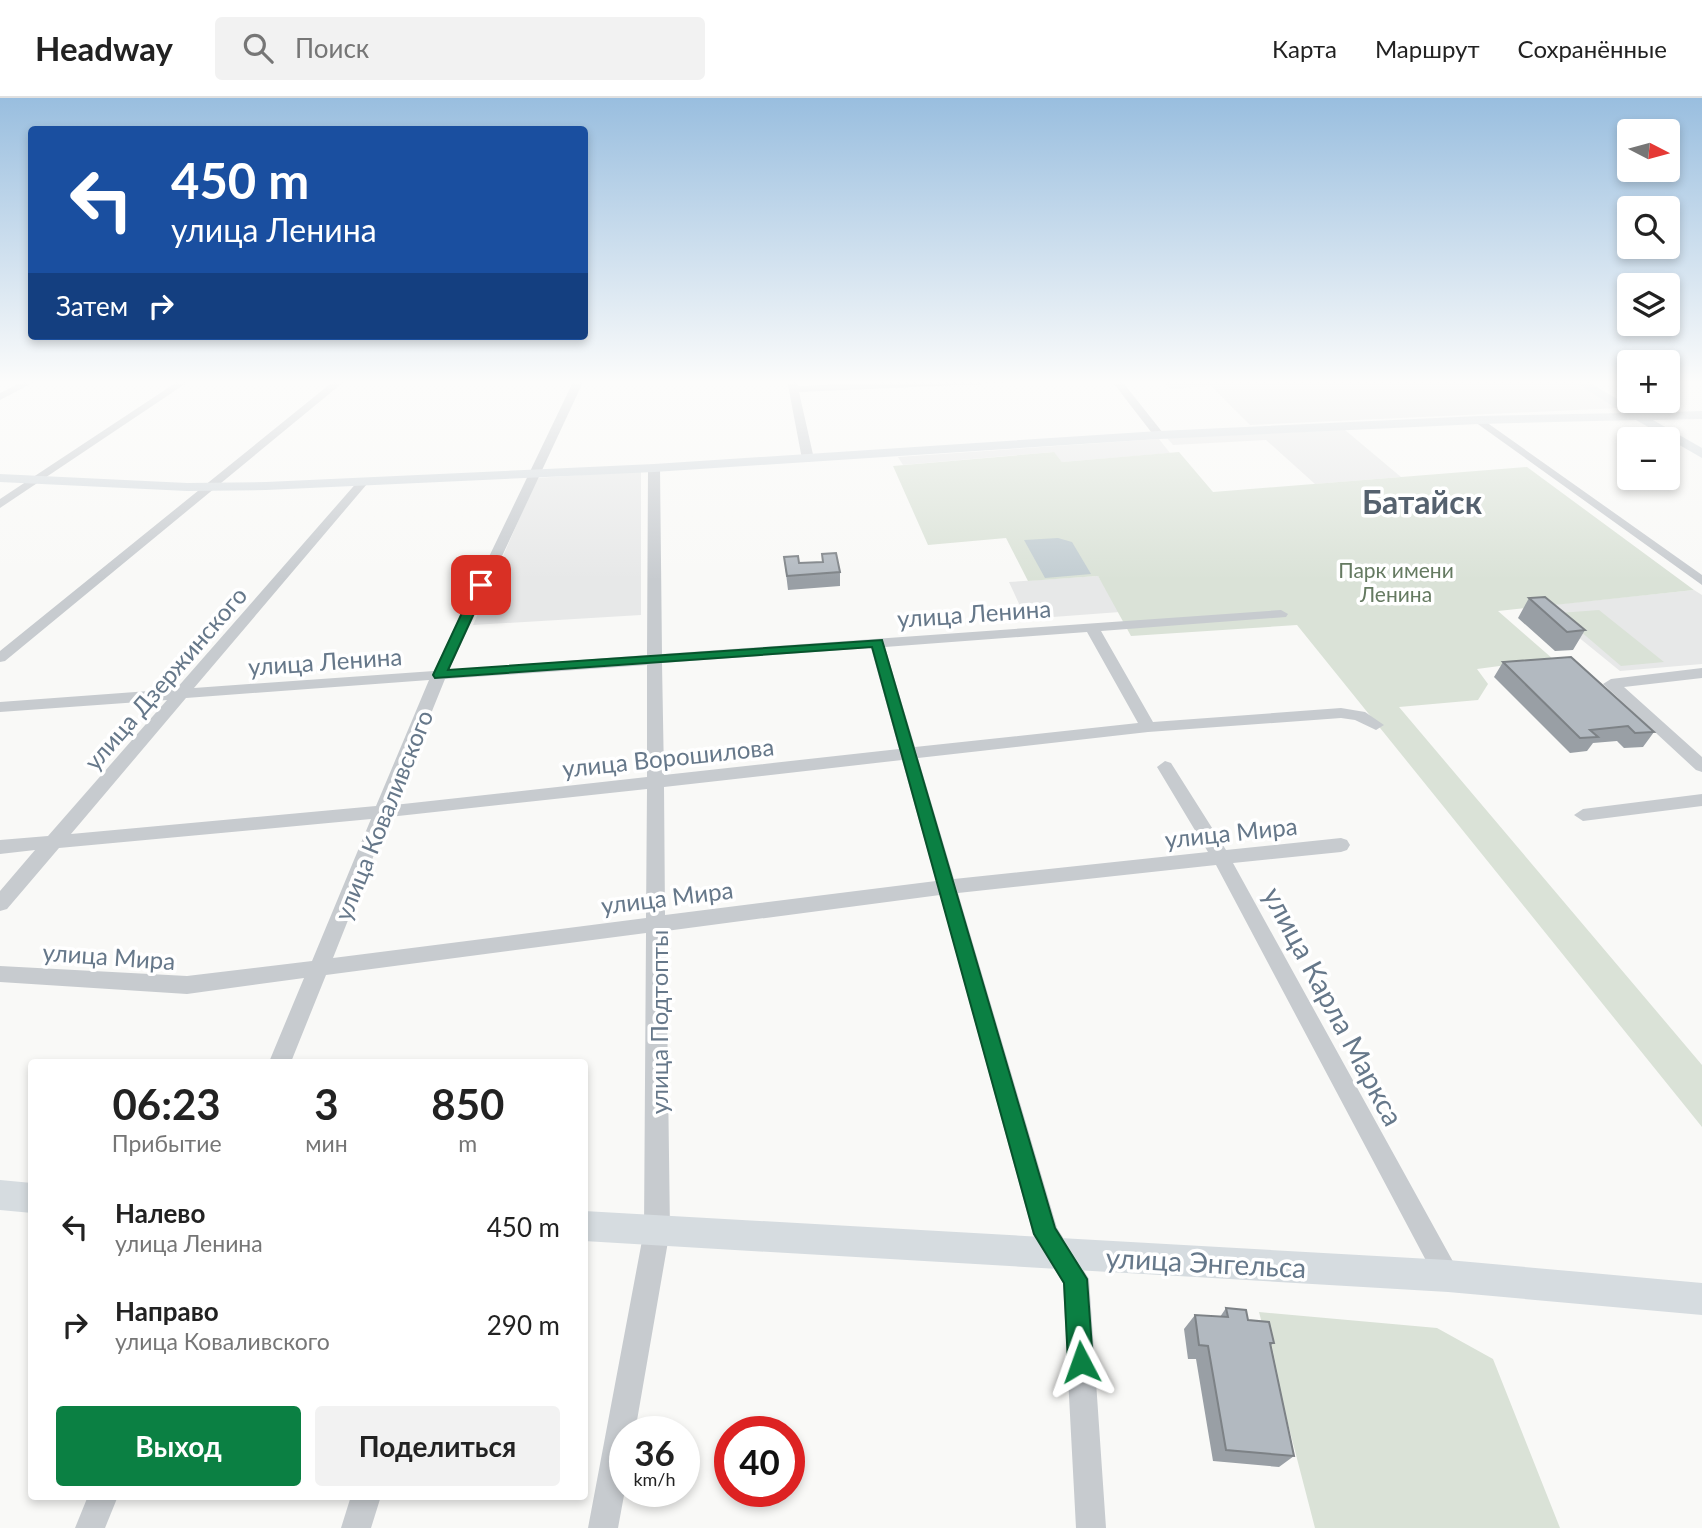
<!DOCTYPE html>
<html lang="ru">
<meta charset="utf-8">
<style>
body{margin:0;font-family:Lato,sans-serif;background:#f2f2f2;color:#222;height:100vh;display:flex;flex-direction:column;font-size:26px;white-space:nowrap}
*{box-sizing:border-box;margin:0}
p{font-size:23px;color:#767676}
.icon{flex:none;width:38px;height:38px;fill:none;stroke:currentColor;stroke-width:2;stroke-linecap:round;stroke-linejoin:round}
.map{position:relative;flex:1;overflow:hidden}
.drawer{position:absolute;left:28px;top:961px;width:560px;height:441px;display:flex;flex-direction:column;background:#fff;border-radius:7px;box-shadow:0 4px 10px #0003}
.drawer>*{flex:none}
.top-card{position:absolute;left:28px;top:28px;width:560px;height:214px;border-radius:7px;box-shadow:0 4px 10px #0003;background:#1a4fa0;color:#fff;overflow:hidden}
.needle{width:46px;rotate:96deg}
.buttons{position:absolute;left:1617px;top:21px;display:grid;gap:14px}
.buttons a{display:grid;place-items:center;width:63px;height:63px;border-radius:7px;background:#fff;box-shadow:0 4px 10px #0003;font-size:35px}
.speed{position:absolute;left:609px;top:1318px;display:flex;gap:14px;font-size:35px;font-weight:700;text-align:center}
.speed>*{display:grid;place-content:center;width:91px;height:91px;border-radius:50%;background:#fff;box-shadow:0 4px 10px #0003;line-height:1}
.speed small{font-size:18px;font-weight:400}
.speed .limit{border:10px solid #d22;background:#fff;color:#111}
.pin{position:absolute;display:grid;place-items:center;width:60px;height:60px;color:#fff;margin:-30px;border-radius:14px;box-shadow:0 4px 10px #0006}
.me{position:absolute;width:77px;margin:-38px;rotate:356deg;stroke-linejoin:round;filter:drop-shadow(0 0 5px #0008)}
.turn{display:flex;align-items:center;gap:24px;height:147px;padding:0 28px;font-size:32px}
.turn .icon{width:91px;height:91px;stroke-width:2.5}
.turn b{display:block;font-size:49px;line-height:60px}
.then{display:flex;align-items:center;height:66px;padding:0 28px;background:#0003;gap:14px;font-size:26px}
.eta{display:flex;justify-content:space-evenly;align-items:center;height:119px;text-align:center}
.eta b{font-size:42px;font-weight:700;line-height:49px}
.action{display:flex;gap:14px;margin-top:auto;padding:14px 28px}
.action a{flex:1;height:80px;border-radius:7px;background:#0b8043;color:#fff;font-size:28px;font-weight:700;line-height:80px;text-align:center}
.action a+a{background:#f2f2f2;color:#222}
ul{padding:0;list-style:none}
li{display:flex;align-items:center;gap:21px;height:98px;padding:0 28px}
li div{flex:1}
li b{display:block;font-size:26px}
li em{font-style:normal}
header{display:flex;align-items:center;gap:42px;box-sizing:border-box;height:98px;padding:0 35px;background:#fff;border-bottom:2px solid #e0e0e0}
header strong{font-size:33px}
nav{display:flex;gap:38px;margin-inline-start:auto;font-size:24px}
.search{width:490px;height:63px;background:#f2f2f2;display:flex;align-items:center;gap:18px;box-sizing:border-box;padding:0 24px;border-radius:7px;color:#767676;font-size:26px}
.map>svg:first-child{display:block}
</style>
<header>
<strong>Headway</strong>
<div class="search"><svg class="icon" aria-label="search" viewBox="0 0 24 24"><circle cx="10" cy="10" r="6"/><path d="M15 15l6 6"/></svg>Поиск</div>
<nav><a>Карта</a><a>Маршрут</a><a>Сохранённые</a></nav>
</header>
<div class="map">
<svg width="1702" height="1430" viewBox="0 0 1702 1430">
<rect width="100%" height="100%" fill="#f9f9f7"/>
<path fill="#e7e8e8" d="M 1163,282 L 1571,282 L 1619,310 L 1250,327 L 1211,288 L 1170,291 Z
M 1345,332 L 1401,379 L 1315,386 L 1266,342 L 1173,347 L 1167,340 Z
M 1159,341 L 1170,355 L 1062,364 L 1053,354 L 903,367 L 898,359 Z
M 641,373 L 641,517 L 473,527 L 537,380 Z
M 1098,478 L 1120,514 L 1026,521 L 1009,484 Z
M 1694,492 L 1702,497 L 1702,566 L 1620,573 L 1540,508 Z"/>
<path fill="#dae2d7" d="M 1054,354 L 1062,364 L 1179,354 L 1213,394 L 1527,369 L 1694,492 L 1498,513 L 1553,561 L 1477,571 L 1488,586 L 1478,602 L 1399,609 L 1702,967 L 1702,1029 L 1297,527 L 1131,538 L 1098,478 L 1028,483 L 1006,440 L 928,447 L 893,368 Z
M 1599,512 L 1664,564 L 1621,568 L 1559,515 Z
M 1259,1214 L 1437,1230 L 1493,1261 L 1560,1430 L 1315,1430 Z"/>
<path fill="#c2cdd2" d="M 1058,440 L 1072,444 L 1091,476 L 1045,480 L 1024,442 Z"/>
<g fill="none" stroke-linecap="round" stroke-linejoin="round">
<path fill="#c7cbcf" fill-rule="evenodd" d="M 26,282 L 38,282 L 0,302 L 0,295 Z
M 180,282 L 191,282 L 0,410 L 0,401 Z
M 335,282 L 346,282 L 5,563 L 0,564 L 0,553 Z
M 574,282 L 584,282 L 449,572 L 647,557 L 648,370 L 654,367 L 660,370 L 662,556 L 1281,512 L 1288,516 L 1286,519 L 1101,533 L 1153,624 L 1341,610 L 1365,614 L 1384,627 L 1376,632 L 1355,622 L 1341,620 L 1148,634 L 918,660 L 954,781 L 1208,754 L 1157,669 L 1165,663 L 1171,665 L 1226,752 L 1341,740 L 1347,742 L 1350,747 L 1347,752 L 1341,754 L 1233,765 L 1461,1178 L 1457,1187 L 1448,1191 L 1439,1187 L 1216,767 L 958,795 L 1057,1130 L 1089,1181 L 1106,1430 L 1076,1430 L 1063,1185 L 1033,1136 L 940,797 L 666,833 L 670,1132 L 635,1334 L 625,1334 L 625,1392 L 618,1430 L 588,1430 L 644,1132 L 646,835 L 326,877 L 291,964 L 269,964 L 304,880 L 187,896 L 0,884 L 0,868 L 187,878 L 312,863 L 371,721 L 59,750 L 7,811 L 0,813 L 0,793 L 35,752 L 0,756 L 0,742 L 48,738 L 167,602 L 0,614 L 0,604 L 176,591 L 359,382 L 367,382 L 367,386 L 194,590 L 434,573 ZM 1087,534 L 1138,625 L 915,649 L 885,549 ZM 871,550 L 899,651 L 664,677 L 662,565 ZM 647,567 L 647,679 L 394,707 L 445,581 ZM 429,582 L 376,708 L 71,736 L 186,600 ZM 902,662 L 936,783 L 665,817 L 664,689 ZM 647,691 L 646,820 L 333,860 L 389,719 Z
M 787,282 L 797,282 L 798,288 L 945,282 L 1012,282 L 1007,285 L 799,294 L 814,361 L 808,364 L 802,361 Z
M 1111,282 L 1121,282 L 1163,335 L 1163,339 L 1155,339 Z
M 1479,319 L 1702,477 L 1702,487 L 1475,324 L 1474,322 Z
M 1702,570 L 1702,580 L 1624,589 L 1702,659 L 1702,674 L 1696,672 L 1603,586 L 1611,581 Z
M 1702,696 L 1702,708 L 1583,723 L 1574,717 L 1583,711 Z
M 88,1398 L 118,1398 L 105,1430 L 75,1430 Z
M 351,1398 L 381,1398 L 371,1430 L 341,1430 Z"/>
<path fill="#d6dce0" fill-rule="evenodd" d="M 1571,282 L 1585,282 L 1641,315 L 1702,313 L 1702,321 L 1653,322 L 1702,350 L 1702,360 L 1636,322 L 1479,326 L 1159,341 L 654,374 L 266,392 L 187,393 L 0,384 L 0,376 L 187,385 L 266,384 L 654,366 L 1159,333 L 1479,318 L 1624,315 Z
M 0,1082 L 32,1085 L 32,1115 L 0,1112 Z
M 584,1113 L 1448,1162 L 1702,1185 L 1702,1217 L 1448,1194 L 584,1143 Z"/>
</g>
<path fill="#999fa5" d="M 822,456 L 840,474 L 840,488 L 788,492 L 784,459 L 799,465 L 822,464 Z
M 1529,500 L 1585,532 L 1573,552 L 1555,553 L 1518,520 Z
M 1503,564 L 1654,634 L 1643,649 L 1624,650 L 1617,643 L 1593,645 L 1587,653 L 1570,655 L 1494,579 Z
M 1226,1210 L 1248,1222 L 1274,1245 L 1271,1247 L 1294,1358 L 1279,1369 L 1213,1363 L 1196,1261 L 1188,1261 L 1184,1231 L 1195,1217 L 1220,1219 Z"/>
<path fill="#b2b9c0" stroke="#7d8286" stroke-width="2" d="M 836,455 L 840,474 L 787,478 L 784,459 L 798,458 L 799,465 L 823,464 L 822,456 Z
M 1545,499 L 1585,532 L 1567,534 L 1529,500 Z
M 1571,559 L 1654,634 L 1635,635 L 1628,628 L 1590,632 L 1598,639 L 1580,640 L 1503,564 Z
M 1226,1210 L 1246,1212 L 1248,1222 L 1269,1224 L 1274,1245 L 1270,1245 L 1294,1358 L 1226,1352 L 1208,1248 L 1199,1247 L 1195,1217 L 1228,1219 Z"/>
<linearGradient id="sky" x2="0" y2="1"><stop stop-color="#99bedf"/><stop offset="0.59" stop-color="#fcfcfb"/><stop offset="1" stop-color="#fcfcfb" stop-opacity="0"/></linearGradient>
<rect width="1702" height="482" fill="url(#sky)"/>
<path fill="#0b8043" stroke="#07532c" stroke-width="2" d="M 481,484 L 487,487 L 448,572 L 882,542 L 1055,1130 L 1087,1181 L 1093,1264 L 1090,1273 L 1081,1277 L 1072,1273 L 1068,1264 L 1064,1185 L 1034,1136 L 872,549 L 435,580 L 433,577 L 475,487 Z"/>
<g text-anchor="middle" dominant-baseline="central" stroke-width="7" stroke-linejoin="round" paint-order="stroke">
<g font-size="21" fill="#657a61" stroke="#fff">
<text x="1396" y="471">Парк имени<tspan x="1396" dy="24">Ленина</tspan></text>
</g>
<g font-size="24" fill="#66788a" stroke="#fff">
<text transform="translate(974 515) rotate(-4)">улица Ленина</text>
<text transform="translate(325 563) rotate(-4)">улица Ленина</text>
<text transform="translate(165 580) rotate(-49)">улица Дзержинского</text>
<text transform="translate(668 659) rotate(-6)">улица Ворошилова</text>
<text transform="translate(383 717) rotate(-68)">улица Коваливского</text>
<text transform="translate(1231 734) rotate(-6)">улица Мира</text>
<text transform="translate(667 799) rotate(-7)">улица Мира</text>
<text transform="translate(109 858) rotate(4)">улица Мира</text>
<text transform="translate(658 924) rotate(-90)">улица Подтопты</text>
</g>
<g font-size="28" fill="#66788a" stroke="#fff">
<text transform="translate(1334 908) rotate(62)">улица Карла Маркса</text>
<text transform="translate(1206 1164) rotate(3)">улица Энгельса</text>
</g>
<g font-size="32" font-weight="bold" fill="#55616e" stroke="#fff">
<text x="1422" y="403">Батайск</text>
</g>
</g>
</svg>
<div class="buttons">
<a><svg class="needle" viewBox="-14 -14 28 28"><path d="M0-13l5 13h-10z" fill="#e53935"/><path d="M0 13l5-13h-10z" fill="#767676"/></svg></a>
<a><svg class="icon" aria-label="search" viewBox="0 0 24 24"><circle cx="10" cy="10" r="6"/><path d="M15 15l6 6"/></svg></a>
<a><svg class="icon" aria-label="layers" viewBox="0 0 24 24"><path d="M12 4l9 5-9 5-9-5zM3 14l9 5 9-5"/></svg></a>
<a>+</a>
<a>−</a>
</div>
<div class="speed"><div>36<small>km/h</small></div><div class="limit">40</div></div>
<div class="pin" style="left:481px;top:487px;background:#d93025"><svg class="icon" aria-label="arrive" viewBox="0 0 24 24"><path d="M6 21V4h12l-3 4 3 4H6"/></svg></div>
<svg class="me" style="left:1081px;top:1264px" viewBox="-20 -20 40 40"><path d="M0-17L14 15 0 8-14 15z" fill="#0b8043" stroke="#fff" stroke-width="4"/></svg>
<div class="top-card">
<div class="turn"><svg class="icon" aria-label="left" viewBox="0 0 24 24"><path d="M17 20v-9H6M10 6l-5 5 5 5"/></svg><div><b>450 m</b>улица Ленина</div></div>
<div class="then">Затем<svg class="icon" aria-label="right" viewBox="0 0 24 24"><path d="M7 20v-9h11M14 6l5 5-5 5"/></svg></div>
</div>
<section class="drawer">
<div class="eta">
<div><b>06:23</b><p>Прибытие</p></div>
<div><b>3</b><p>мин</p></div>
<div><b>850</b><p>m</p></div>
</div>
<ul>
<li><svg class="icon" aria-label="left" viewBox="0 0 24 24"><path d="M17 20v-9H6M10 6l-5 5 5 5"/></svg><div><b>Налево</b><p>улица Ленина</p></div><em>450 m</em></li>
<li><svg class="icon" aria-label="right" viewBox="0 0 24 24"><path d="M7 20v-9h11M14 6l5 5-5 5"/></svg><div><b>Направо</b><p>улица Коваливского</p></div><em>290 m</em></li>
</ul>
<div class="action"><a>Выход</a><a>Поделиться</a></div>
</section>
</div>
